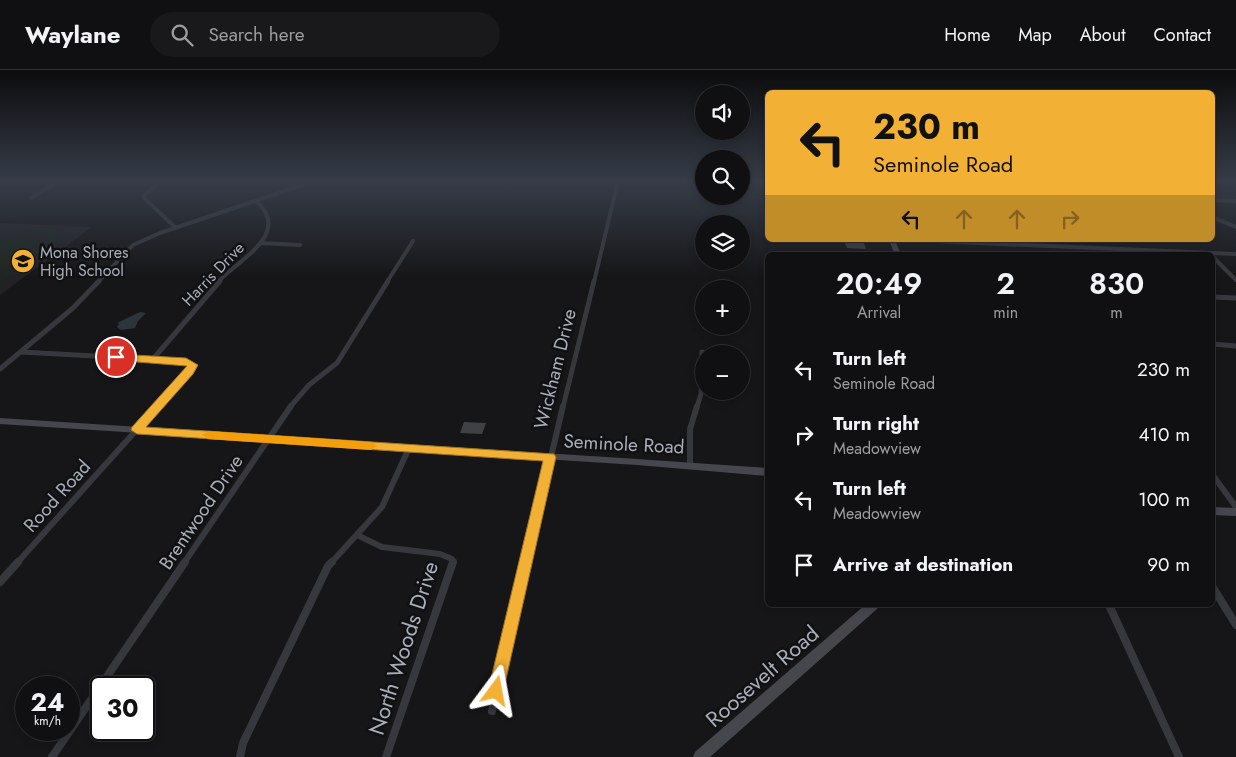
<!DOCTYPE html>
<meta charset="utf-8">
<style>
body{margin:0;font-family:Jost,sans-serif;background:#19191b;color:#f1f3f6;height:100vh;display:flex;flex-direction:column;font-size:19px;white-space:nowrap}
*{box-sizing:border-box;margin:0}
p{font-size:16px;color:#9c9d9f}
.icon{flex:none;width:28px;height:28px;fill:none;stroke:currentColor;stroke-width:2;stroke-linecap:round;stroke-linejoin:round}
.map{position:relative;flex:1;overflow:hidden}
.drawer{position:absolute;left:765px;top:182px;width:450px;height:355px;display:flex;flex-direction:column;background:#101012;border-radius:8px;box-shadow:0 2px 8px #0003,0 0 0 1px #303032}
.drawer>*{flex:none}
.hud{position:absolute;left:765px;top:20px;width:450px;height:152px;border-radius:8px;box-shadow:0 2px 8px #0003,0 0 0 1px #303032;background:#f2b134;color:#111;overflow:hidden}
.fabs{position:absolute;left:695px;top:15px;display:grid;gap:10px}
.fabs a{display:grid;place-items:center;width:55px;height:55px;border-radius:50%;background:#101012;box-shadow:0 2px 8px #0003,0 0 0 1px #303032;font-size:25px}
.speed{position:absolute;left:15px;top:606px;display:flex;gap:10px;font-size:25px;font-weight:700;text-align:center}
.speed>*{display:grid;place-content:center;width:65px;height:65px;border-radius:50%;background:#101012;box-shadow:0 2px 8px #0003,0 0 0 1px #303032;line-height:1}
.speed small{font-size:12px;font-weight:400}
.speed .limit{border:2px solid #111;border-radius:8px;background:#fff;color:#111}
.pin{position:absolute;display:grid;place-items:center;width:42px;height:42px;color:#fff;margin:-21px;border:2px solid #fff;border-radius:50%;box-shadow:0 1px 5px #0007}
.me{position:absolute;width:55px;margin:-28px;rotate:13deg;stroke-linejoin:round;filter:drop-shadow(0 0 4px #0008)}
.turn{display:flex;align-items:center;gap:18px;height:105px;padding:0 25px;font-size:22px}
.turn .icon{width:65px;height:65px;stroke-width:2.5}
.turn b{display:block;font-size:35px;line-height:42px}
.lanes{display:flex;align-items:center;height:48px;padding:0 25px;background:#0003;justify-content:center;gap:25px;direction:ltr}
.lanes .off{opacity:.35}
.eta{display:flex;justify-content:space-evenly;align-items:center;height:85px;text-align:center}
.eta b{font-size:30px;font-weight:600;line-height:35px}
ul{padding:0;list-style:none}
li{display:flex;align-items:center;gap:15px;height:65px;padding:0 25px}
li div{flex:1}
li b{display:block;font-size:19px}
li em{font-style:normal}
header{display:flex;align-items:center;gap:30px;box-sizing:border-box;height:70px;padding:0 25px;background:#101012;border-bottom:1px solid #303032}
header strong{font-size:24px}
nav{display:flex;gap:28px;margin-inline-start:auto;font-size:18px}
.search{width:350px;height:45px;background:#19191b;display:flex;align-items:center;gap:12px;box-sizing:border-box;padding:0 18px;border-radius:28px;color:#9c9d9f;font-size:19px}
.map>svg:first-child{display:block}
</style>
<header>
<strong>Waylane</strong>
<div class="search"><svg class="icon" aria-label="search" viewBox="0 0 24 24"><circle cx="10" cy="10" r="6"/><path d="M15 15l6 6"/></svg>Search here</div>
<nav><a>Home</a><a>Map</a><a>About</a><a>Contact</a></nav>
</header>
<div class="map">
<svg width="1236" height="687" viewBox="0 0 1236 687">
<rect width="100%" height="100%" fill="#161618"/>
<path fill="#222225" d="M 0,153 L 92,157 L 0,225 Z"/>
<path fill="#1e261f" d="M 31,159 L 55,160 L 58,166 L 57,170 L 0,211 L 0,206 L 51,168 L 49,164 L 34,162 L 7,169 L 41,171 L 0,201 L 0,175 L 7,170 L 0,173 L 0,170 Z"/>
<path fill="#2c353c" d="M 140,242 L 146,243 L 138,251 L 135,258 L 121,260 L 117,257 L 119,254 L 117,253 Z"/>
<path fill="#404145" d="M 844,170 L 863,170 L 866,179 L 847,178 Z
M 464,352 L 486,353 L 482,364 L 460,363 Z"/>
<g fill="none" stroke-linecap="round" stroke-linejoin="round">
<path stroke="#37383d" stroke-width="4" d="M 161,111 L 144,125 L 144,128 L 176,158
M 31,128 L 60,111
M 1212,130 L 1236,131
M 1212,147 L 1236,157
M 910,170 L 1236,184
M 261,173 L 300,175
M 1212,186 L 1236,210
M 98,212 L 133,175 L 160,163 L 314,111
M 218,212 C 238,190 292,164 257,132
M 387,212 L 413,171
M 594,212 L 618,111"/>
<path stroke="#37383d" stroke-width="5" d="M 1212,227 L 1236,228
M 1212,274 L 1236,276
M 21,282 L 186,291 L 193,295 L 156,337
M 153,289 L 220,211
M 0,299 L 73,238 L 99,211
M 290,337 L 309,315 L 337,293 L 388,211
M 563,337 L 594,211
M 697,337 L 701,324 L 702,282"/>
<path stroke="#37383d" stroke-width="6" d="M 690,396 L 690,359 L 697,336
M 1212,404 L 1236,437
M 357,465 L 382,477 L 440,484 L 452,489 L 453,493
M 17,493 L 158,336
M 184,493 L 291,336
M 331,493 L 382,437 L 409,378
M 526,493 L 563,336"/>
<path stroke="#37383d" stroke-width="8" d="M 0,512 L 18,492
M 1212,516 L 1236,555
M 1109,535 L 1179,687
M 492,641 L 526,492
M 52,687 L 185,492
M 240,687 L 243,673 L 328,496 L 332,492
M 386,687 L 453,492"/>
<path fill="#45474d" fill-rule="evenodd" d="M 889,170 L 895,170 L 901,185 L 895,185 Z
M 0,348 L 637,389 L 768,398 L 768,406 L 637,395 L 0,354 Z
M 1212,437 L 1236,438 L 1236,446 L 1212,445 Z
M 865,535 L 879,535 L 877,539 L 710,687 L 693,687 L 695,682 Z"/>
</g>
<linearGradient id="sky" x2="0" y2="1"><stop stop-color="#0c0c0d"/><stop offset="0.54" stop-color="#363c48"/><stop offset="1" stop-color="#363c48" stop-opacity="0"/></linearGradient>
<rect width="1236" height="207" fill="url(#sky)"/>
<path fill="#f2b134" stroke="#9d7322" d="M 116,284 L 186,288 L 198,295 L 193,304 L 146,357 L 554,384 L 556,387 L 502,627 L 496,629 L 490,627 L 488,621 L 543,391 L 137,364 L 131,360 L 132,357 L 187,296 L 112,290 L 111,287 Z"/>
<path fill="#f59e0b" d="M 208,361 L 371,372 L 377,376 L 371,380 L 208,369 L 202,365 Z"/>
<defs>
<g id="school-disc" transform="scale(1.25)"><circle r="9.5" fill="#f2b134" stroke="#111113"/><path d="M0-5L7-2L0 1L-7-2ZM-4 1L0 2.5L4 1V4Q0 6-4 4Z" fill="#111"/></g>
</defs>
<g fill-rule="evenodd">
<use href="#school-disc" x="23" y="191"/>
</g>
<g text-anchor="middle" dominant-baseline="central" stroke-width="5" stroke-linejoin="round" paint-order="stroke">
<g font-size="16" fill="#a8adb8" stroke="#111113" text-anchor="start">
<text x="40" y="182">Mona Shores<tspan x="40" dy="18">High School</tspan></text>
</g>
<g font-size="16" fill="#a8adb8" stroke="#111113">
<text transform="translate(213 204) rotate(-46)">Harris Drive</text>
</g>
<g font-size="19" fill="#a8adb8" stroke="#111113">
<text transform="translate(555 299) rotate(-76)">Wickham Drive</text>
<text transform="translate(624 374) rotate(3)">Seminole Road</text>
<text transform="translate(57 426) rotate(-48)">Rood Road</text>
<text transform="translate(201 442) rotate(-56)">Brentwood Drive</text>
</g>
<g font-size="22" fill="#a8adb8" stroke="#111113">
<text transform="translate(403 578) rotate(-72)">North Woods Drive</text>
<text transform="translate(762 606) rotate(-41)">Roosevelt Road</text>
</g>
</g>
</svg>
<div class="fabs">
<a><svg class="icon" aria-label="sound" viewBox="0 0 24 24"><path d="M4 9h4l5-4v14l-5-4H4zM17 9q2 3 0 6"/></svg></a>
<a><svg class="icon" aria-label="search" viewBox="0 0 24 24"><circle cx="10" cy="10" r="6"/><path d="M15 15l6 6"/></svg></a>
<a><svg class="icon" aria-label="layers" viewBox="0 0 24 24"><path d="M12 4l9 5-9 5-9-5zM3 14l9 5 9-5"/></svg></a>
<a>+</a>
<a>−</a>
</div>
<div class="speed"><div>24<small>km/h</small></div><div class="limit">30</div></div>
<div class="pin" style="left:116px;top:287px;background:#d93025"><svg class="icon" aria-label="arrive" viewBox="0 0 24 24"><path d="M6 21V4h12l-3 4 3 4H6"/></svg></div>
<svg class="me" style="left:496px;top:621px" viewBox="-20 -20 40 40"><path d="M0-17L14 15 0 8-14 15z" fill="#f2b134" stroke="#fff" stroke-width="4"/></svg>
<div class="hud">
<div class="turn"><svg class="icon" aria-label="left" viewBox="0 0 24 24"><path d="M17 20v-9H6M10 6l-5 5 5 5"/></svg><div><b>230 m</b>Seminole Road</div></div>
<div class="lanes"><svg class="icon" aria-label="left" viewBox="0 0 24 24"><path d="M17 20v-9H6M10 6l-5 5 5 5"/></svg><svg class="icon off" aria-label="ahead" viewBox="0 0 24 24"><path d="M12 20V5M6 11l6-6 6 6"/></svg><svg class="icon off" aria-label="ahead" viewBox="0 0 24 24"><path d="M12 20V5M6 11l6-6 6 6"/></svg><svg class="icon off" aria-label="right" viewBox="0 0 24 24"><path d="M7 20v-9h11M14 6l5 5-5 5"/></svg></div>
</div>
<section class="drawer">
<div class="eta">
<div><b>20:49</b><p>Arrival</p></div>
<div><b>2</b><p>min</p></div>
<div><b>830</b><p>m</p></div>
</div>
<ul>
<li><svg class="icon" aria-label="left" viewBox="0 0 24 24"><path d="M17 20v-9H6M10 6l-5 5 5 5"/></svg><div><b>Turn left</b><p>Seminole Road</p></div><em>230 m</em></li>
<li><svg class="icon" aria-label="right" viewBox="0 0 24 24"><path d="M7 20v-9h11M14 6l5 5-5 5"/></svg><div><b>Turn right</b><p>Meadowview</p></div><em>410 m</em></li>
<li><svg class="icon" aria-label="left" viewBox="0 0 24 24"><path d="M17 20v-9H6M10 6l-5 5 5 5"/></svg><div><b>Turn left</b><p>Meadowview</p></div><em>100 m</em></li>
<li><svg class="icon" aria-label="arrive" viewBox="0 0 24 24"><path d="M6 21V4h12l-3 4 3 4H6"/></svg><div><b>Arrive at destination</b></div><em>90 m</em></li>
</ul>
</section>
</div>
